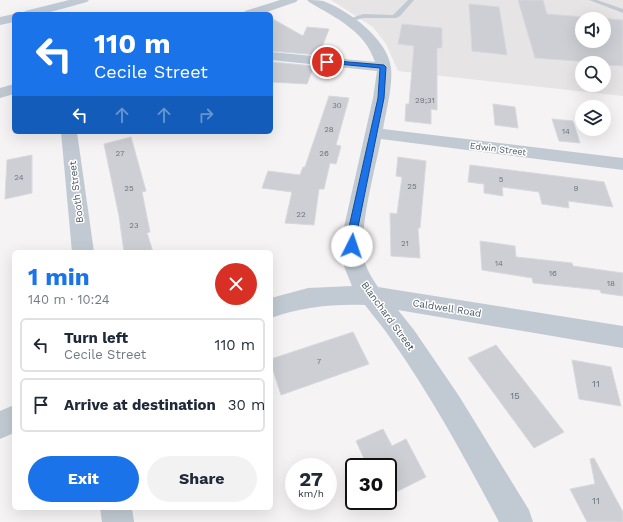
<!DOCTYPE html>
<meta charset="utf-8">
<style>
body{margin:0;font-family:"Work Sans",sans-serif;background:#f2f2f3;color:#1f2937;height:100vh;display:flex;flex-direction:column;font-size:15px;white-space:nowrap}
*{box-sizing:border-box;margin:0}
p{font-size:13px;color:#747a83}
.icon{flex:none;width:22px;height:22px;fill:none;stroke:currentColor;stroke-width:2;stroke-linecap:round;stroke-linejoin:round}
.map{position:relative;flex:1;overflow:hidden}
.sheet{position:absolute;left:12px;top:250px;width:261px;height:260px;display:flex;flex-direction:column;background:#fff;border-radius:6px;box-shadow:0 4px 16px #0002}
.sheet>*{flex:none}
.hud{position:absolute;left:12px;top:12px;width:261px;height:122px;border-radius:6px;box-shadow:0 4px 16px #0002;background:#1a73e8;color:#fff;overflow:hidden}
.controls{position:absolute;left:575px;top:12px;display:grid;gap:8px}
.controls a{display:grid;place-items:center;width:36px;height:36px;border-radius:50%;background:#fff;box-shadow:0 4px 16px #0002;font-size:20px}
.speed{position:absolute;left:285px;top:458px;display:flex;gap:8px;font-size:20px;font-weight:700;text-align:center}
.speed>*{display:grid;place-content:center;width:52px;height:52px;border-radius:50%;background:#fff;box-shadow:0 4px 16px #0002;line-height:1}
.speed small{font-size:10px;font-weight:400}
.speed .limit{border:2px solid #111;border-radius:6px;background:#fff;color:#111}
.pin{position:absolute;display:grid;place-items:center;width:34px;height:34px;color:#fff;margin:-17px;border:2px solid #fff;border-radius:50%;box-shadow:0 1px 4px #0007}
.me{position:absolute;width:44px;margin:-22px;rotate:4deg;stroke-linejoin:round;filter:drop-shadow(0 0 3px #0008)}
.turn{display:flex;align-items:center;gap:14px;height:84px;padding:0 16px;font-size:18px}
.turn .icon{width:52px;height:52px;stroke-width:2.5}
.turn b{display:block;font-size:28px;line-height:34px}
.lanes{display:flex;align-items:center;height:38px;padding:0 16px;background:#0003;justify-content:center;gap:20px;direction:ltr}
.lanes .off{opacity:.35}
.round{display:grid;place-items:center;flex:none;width:42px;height:42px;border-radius:21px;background:#f2f2f3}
.summary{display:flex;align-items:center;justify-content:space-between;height:68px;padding:0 16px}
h1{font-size:24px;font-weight:700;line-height:30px;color:#1a73e8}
.button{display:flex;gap:8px;margin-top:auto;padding:8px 16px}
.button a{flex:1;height:46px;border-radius:24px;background:#1a73e8;color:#fff;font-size:16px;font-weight:700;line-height:46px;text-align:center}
.button a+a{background:#f2f2f3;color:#1f2937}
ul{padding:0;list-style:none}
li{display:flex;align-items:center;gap:12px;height:54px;margin:0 8px 6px;padding:0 8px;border:2px solid #e0e1e3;border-radius:6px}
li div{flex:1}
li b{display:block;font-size:15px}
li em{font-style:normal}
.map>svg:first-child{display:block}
</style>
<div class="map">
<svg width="623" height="522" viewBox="0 0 623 522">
<rect width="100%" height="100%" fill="#f5f3f3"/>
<path fill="#e6e4e5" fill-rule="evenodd" d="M 331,0 L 623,0 L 623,96 L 398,71 L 386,44 L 373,27 ZM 582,19 L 604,19 L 604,41 L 582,41 ZM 582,63 L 604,63 L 604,85 L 582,85 Z"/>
<path fill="#cdcfd5" stroke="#d7d9de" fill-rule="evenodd" d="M 518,0 L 543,0 L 547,14 L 623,20 L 623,66 L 604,65 L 604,63 L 535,58 ZM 582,19 L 604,19 L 604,41 L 582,41 Z
M 469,4 L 499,7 L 507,55 L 472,51 Z
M 271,18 L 303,36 L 307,27 L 329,29 L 319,55 L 271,51 Z
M 402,24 L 442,28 L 442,48 L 437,48 L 437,110 L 431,109 L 431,124 L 405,121 L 406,104 L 409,104 L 414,46 L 398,44 Z
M 271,62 L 314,66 L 307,84 L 271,82 Z
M 329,96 L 349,98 L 336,145 L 341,146 L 336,164 L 330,163 L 324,189 L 319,189 L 314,225 L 285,223 L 292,192 L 262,188 L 268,171 L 300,175 L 303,167 L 305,167 Z
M 493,104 L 515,107 L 518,128 L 495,125 Z
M 552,119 L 573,121 L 580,143 L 559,141 Z
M 131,137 L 146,191 L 142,192 L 150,232 L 147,233 L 153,252 L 124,252 L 119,216 L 104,144 Z
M 32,155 L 32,193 L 5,199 L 7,160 Z
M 398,157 L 426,161 L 420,228 L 418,228 L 420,258 L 391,256 L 390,213 L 397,214 L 402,177 L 396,176 Z
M 470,165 L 604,182 L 613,207 L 568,201 L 569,208 L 542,204 L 539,192 L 502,187 L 503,196 L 484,193 L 484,184 L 468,182 Z
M 480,241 L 515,246 L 516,257 L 572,263 L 573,266 L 623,273 L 623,296 L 601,293 L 600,290 L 533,283 L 532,278 L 482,270 Z
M 353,332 L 369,364 L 281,395 L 271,364 L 271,359 Z
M 496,345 L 518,373 L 564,432 L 534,448 L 468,358 Z
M 572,360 L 611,367 L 621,406 L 579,399 Z
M 383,429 L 392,446 L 406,439 L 426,477 L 388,496 L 388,467 L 368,467 L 356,441 Z
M 594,458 L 623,512 L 623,522 L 587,522 L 570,489 L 595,484 L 590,459 Z"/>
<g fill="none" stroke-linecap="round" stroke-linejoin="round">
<path fill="#c1cad2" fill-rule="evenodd" d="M 408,0 L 414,0 L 400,16 L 396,18 L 363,18 L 349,22 L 346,20 L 363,14 L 393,15 Z
M 589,0 L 597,0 L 623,9 L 623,13 Z"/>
<path fill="#c1cad2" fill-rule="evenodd" d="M 280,0 L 298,0 L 296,2 L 261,14 L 243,14 L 245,11 Z
M 307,0 C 312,0 318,0 323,1 C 348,10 388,39 391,68 C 393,86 386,111 383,129 L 623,158 L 623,170 L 381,139 C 375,171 357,233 365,263 C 368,272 373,280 378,287 L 623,326 L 623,348 L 398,310 L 414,330 L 459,396 L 529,510 L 533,522 L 499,522 C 466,460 432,397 391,339 C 383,327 374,317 365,305 C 332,304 302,307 271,318 L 271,298 L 308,288 L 352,286 L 345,269 L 342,259 L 344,227 L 373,98 L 377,71 L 271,60 L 271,52 L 375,62 C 365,31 336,18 309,2 Z
M 14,84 L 14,94 L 0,98 L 0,88 Z
M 61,132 L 77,132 L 94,252 L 72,252 Z
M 14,405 L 14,433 L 0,439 L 0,411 Z
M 100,508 L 132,508 L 134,522 L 102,522 Z"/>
<path fill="#c1cbd6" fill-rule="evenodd" d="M 69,0 L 89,0 L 87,2 L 43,14 L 23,14 L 25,11 Z
M 14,14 L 14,22 L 0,25 L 0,17 Z"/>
</g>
<path fill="#1a73e8" stroke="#114b97" d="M 325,60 L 384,65 L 386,67 L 384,98 L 358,227 L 357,246 L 352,249 L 348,246 L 349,227 L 378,98 L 380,68 L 327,63 L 325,63 Z"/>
<g text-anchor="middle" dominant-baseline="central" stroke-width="3" stroke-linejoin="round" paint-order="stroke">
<g font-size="8" fill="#6b747e">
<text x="425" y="100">29;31</text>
<text x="337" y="105">30</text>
<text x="329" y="129">28</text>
<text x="566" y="131">14</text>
<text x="120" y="153">27</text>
<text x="324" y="153">26</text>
<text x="19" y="177">24</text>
<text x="501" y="179">5</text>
<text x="412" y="186">25</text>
<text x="129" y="188">25</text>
<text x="576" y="188">9</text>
<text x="301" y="214">22</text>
<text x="134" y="225">23</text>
<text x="405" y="243">21</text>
<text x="499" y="263">14</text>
<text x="553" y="273">16</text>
<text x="611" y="283">18</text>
<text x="319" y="361">7</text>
</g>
<g font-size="9" fill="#4a5661" stroke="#fff">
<text transform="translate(498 149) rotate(7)">Edwin Street</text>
</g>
<g font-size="10" fill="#4a5661" stroke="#fff">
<text transform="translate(76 192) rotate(-97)">Booth Street</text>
<text transform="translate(447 308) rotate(9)">Caldwell Road</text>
<text transform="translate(388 316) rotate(54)">Blanchard Street</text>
</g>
<g font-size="10" fill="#6b747e">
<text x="596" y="383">11</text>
<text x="515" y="395">15</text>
<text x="596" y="500">11</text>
</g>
</g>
</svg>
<div class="controls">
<a><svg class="icon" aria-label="sound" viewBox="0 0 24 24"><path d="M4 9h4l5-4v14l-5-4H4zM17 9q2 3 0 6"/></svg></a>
<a><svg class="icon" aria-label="search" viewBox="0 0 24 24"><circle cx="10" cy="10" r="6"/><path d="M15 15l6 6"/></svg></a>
<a><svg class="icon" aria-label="layers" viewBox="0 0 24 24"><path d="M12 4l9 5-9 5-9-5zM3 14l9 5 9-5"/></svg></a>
</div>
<div class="speed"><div>27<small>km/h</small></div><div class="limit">30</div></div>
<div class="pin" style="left:327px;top:62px;background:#d93025"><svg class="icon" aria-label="arrive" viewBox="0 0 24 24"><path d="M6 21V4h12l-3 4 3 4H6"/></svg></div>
<svg class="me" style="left:352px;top:246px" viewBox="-20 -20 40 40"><circle r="19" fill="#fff"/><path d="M0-13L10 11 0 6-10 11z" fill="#1a73e8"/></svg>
<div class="hud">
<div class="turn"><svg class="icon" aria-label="left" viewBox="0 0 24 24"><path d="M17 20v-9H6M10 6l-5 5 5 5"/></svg><div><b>110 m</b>Cecile Street</div></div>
<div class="lanes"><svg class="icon" aria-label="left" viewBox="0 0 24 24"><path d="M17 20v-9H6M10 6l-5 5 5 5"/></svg><svg class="icon off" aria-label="ahead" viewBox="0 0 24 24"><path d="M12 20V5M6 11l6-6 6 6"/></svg><svg class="icon off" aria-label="ahead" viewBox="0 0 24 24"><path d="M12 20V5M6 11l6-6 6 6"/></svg><svg class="icon off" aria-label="right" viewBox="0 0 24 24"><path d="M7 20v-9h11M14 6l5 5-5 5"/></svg></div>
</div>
<section class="sheet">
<div class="summary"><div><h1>1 min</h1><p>140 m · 10:24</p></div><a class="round" style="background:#d93025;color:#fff"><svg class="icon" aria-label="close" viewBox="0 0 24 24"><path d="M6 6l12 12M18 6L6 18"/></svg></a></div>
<ul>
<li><svg class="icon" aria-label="left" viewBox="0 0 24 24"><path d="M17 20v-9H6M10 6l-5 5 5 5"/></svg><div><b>Turn left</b><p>Cecile Street</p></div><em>110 m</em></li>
<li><svg class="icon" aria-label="arrive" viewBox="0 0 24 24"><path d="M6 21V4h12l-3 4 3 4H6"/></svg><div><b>Arrive at destination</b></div><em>30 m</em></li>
</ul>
<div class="button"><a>Exit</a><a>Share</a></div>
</section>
</div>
